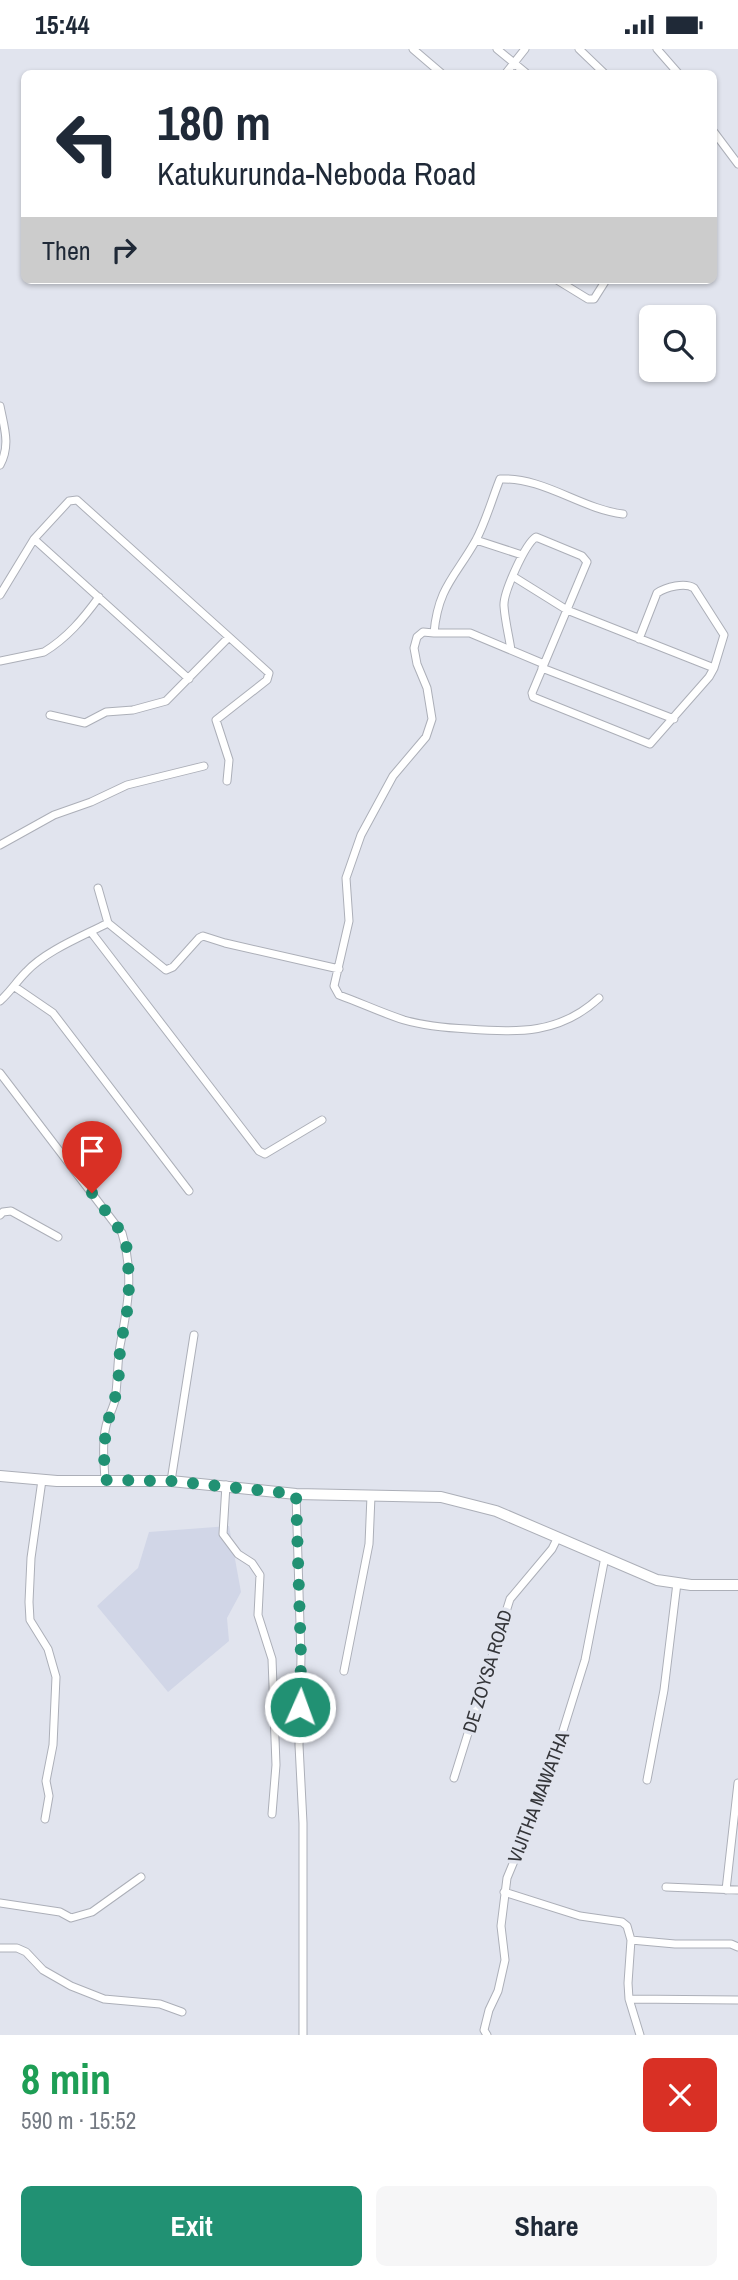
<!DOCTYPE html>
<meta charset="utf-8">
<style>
body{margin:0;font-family:"Archivo Narrow",sans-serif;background:#f6f6f7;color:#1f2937;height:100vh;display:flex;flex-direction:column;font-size:26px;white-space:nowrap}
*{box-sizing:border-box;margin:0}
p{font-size:23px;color:#747a83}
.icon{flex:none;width:38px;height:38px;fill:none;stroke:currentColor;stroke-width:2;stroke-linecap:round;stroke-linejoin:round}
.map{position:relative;height:1986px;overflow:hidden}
.panel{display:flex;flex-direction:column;background:#fff;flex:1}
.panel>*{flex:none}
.guide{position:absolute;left:21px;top:21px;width:696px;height:214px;border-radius:10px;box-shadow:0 2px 5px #0004;background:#fff;color:#1f2937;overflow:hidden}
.tools{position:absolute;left:639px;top:256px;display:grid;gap:14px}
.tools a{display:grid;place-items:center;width:77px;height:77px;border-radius:10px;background:#fff;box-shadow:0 2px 5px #0004;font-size:35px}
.pin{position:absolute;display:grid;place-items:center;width:60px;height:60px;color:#fff;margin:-72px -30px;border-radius:50% 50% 50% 0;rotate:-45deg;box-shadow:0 0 7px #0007}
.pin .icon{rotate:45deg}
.me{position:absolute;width:77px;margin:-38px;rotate:2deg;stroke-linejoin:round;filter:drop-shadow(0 0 5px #0008)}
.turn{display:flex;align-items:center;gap:24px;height:147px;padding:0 21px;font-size:32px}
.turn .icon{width:91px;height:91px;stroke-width:2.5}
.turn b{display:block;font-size:49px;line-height:60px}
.then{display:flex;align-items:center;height:66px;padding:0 21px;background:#0003;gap:14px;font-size:26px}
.round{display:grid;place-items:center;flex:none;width:74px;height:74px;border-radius:10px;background:#f6f6f7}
.headline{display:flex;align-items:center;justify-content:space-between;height:119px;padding:0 21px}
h1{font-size:42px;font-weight:700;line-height:52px;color:#1e9e55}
.button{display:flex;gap:14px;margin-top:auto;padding:14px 21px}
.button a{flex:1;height:80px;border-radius:10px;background:#219173;color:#fff;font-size:28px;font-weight:700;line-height:80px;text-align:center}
.button a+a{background:#f6f6f7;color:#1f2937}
.status{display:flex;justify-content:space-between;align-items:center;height:49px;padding:0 35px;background:#fff;direction:ltr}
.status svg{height:19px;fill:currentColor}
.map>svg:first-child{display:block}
</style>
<div class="status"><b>15:44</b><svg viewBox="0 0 49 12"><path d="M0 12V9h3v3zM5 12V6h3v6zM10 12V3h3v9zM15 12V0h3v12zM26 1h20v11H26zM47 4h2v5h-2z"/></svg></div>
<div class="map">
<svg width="738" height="1986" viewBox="0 0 738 1986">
<rect width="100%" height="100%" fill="#e1e4ee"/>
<path fill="#d1d6e7" d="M 229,1477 L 241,1543 L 227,1569 L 229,1592 L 168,1643 L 97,1557 L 138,1519 L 149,1483 Z"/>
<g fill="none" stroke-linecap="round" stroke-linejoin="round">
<g stroke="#acafb8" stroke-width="9">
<path id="street" d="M 413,0 L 441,24
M 497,0 L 526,24
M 579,0 L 604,24
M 657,0 L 678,24
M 506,24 L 525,0
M 714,83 L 738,115
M 557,231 L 588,250 L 594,250 L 606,231
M 0,357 C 4,378 11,396 0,416
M 34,490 L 189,630
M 476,491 L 522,506
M 514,528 L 567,561 L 714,619
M 0,546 L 34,490 L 69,452 L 77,451 L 269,624 L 267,631 L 216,671 L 229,711 L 227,732
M 434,584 L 470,584 L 544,615
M 511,601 C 509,587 505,572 504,557 C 503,544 525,495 536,488 L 582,507 L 587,513 L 532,644 L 533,648 L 650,695 L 709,628 L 714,619 L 724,586 L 694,539 C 685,533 666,538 657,544 L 639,590
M 0,612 L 44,603 C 67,589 83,570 99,548
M 542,619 L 674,670
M 50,666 L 85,674 L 106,663 L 133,661 L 166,652 L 229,588
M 0,796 L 54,766 L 91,753 L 127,736 L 204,717
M 98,839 L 108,874 L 166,921 L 173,918 L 199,889 L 203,887 L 225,894 L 339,920
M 91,883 L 259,1102 L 265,1105 L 322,1071
M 15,938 L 53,964 L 189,1142
M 599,949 C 560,985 518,984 468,980 C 447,979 425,977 404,971 C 382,964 361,954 339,946 L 334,937 L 349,872 L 346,829 L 361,786 L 393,727 L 426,688 L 432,670 L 427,639 L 417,615 L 414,599 L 417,588 L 423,583 L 434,584 C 438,538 456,527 476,491 C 486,472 492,450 500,430 C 544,428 581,460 623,465
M 0,952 C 11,942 16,933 26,923 C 45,902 83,887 108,874
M 0,1024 L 122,1184 C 134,1226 128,1256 120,1297 C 117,1315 118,1333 115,1351 C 113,1360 108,1368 106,1377 C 102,1394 104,1413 105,1431
M 0,1166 L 3,1163 L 11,1162 L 58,1188
M 42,1431 L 31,1509 L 29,1553 L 30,1571 L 48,1600 L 56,1628 L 53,1696 L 46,1732 L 49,1747 L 45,1770
M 171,1432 L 194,1286
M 226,1436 L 223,1485 L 238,1505 L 252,1514 L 260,1526 L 258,1566 L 272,1610 L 276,1716 L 272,1765
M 296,1445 L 301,1608 L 299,1696 L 303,1774 L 303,1986
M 344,1622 L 369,1495 L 371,1447
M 454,1729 L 510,1550 L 552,1500 L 558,1488
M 647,1731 L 664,1641 L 677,1534
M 666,1838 L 738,1841
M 726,1841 L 738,1734
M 504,1843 L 580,1867 L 622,1873 L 627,1877 L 631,1891 L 628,1934 L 629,1950 L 640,1986
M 0,1854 L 60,1863 L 71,1869 L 92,1863 L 141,1828
M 631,1891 L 675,1895 L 731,1895 L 738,1898
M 0,1899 L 17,1899 L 26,1903 L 43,1921 L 71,1937 L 104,1950 L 160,1955 L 182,1963
M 629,1950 L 738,1951
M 487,1986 L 484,1981 L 489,1961 L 498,1942 L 505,1911 L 501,1877 L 507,1829 L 547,1733 L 585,1611 L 605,1508"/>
</g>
<g stroke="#acafb8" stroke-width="12">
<path id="primary" d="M 0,1427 L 57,1432 L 171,1432 L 296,1445 L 441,1448 L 496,1462 L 657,1531 L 691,1536 L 738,1536"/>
</g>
<use href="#street" stroke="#fff" stroke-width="7"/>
<use href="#primary" stroke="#fff" stroke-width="10"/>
</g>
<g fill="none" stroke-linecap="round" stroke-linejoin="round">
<path stroke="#219173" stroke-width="12" stroke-dasharray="0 21.6" d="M 92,1144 L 122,1184 L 128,1203 L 129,1252 L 120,1299 L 119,1325 L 114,1355 L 106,1377 L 104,1405 L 105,1431 L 172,1432 L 296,1445 L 301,1608 L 300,1658"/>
</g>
<g text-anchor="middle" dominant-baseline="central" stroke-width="7" stroke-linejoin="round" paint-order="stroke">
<g font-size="19" fill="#343539" stroke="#e1e4ee">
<text transform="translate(487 1622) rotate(-73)">DE ZOYSA ROAD</text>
<text transform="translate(538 1748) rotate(-69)">VIJITHA MAWATHA</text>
</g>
</g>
</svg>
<div class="tools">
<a><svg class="icon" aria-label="search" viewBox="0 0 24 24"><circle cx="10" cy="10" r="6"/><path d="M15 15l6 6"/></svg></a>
</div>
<div class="pin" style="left:92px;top:1144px;background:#d93025"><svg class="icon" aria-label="arrive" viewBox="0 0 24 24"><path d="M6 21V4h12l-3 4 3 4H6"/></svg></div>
<svg class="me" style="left:300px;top:1658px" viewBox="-20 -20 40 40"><circle r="17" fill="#219173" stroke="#fff" stroke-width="3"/><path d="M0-11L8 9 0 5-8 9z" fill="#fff"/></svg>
<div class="guide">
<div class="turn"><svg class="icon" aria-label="left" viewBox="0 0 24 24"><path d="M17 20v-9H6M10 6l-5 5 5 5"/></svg><div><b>180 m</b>Katukurunda-Neboda Road</div></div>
<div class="then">Then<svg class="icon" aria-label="right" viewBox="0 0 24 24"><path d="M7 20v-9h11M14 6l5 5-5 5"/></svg></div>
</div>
</div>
<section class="panel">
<div class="headline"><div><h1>8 min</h1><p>590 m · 15:52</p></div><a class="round" style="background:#d93025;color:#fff"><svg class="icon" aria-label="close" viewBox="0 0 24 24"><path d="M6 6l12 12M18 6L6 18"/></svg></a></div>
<div class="button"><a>Exit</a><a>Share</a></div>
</section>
